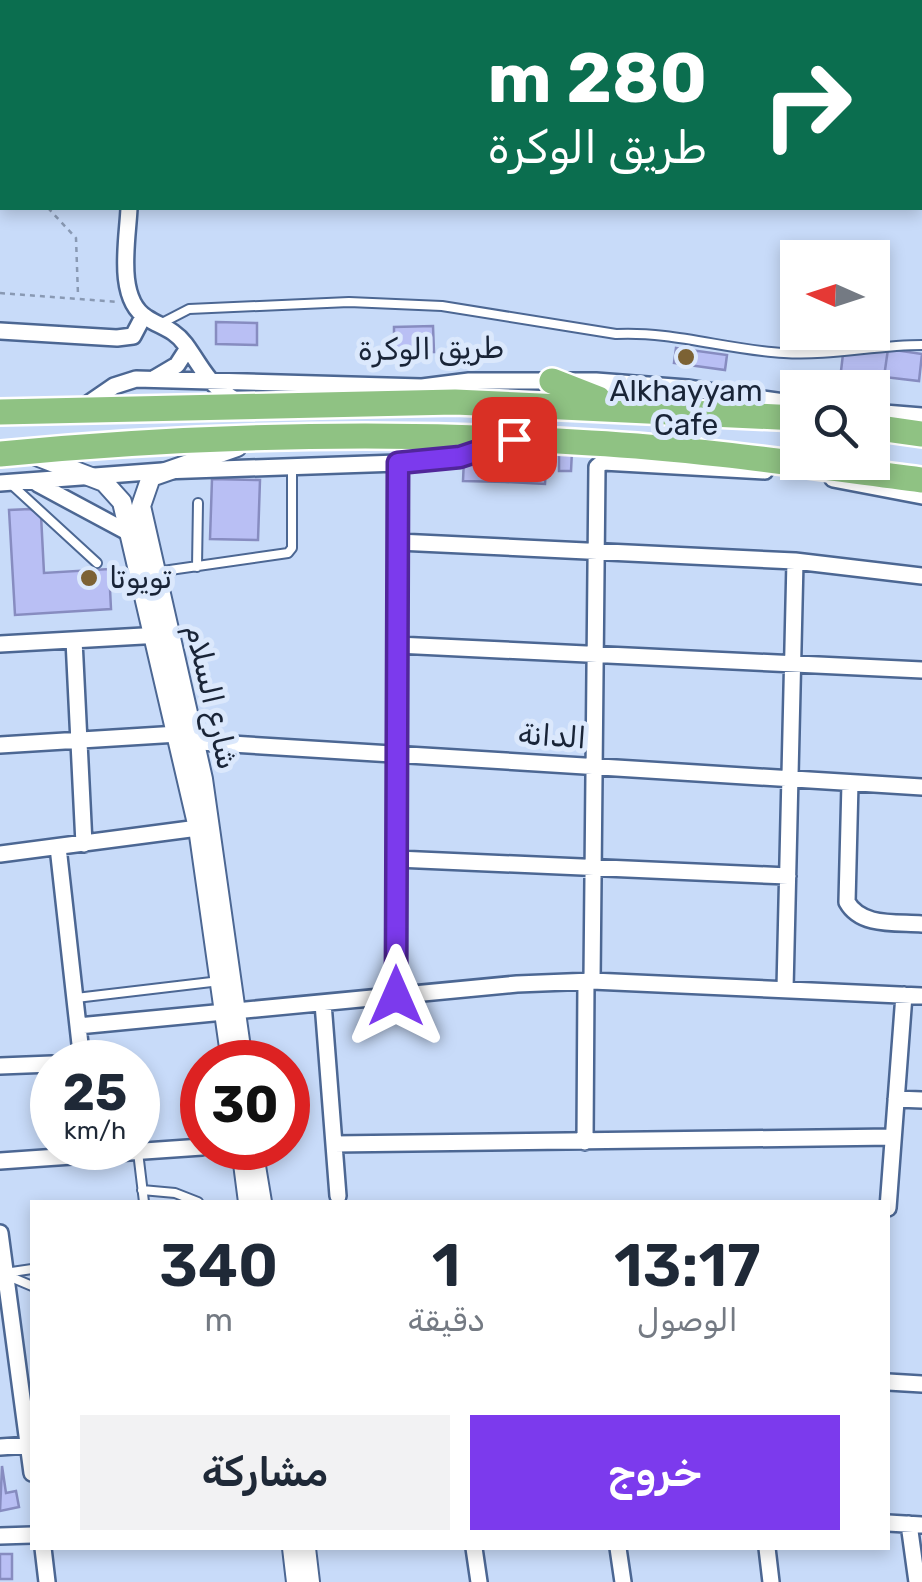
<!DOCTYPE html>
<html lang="ar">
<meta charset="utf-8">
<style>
body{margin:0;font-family:Rubik,Cairo,sans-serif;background:#f2f2f3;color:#1f2937;direction:rtl;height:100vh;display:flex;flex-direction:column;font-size:38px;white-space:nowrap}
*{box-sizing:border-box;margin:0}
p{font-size:32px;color:#747a83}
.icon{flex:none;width:55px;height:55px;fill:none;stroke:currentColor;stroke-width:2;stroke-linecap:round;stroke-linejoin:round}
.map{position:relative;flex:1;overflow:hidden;direction:ltr}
.drawer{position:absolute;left:30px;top:1200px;width:860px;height:350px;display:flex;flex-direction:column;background:#fff;border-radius:0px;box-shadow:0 5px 15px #0003;direction:rtl}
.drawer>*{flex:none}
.hud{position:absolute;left:0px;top:0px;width:922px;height:210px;box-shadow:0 5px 15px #0003;direction:rtl;background:#0b6e4f;color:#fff;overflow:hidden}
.needle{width:65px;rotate:273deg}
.fabs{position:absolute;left:780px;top:240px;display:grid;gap:20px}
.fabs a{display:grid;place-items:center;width:110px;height:110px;border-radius:0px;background:#fff;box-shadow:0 5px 15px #0003;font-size:50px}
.speed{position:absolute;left:30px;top:1040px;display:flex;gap:20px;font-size:50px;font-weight:700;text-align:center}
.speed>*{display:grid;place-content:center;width:130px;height:130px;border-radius:50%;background:#fff;box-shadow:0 5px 15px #0003;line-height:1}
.speed small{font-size:25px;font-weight:400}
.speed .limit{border:15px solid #d22;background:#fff;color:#111}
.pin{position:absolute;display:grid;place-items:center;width:85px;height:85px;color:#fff;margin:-42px;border-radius:20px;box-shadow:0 5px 15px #0006}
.me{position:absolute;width:110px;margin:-55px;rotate:0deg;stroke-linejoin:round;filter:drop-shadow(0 0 8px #0008)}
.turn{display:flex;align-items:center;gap:35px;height:210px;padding:0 50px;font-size:45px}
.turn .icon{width:130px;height:130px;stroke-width:2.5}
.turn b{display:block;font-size:70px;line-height:85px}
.eta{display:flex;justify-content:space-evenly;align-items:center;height:170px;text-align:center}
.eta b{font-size:60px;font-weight:600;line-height:70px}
.action{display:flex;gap:20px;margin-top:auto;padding:20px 50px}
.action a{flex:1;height:115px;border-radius:0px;background:#7c3aed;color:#fff;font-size:40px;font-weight:600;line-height:115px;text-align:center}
.action a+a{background:#f2f2f3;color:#1f2937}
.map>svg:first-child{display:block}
</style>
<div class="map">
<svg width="922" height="1582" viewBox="0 0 922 1582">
<rect width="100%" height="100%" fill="#c8dbf9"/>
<path fill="#b9bff4" stroke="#878cc0" stroke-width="2.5" d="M 216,322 L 257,323 L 257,345 L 216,344 Z
M 433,326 L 434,352 L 394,353 L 394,327 Z
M 676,348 L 727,355 L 725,370 L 674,363 Z
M 888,349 L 884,377 L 841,371 L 843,354 Z
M 888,349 L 922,354 L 919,381 L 884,377 Z
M 507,451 L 547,452 L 545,484 L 506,482 Z
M 559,451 L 572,451 L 571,471 L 559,471 Z
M 464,458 L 507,460 L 506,482 L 463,481 Z
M 212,479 L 260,480 L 258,540 L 210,539 Z
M 30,509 L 41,515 L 44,573 L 109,569 L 111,609 L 15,615 L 9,510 Z
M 2,1466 L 6,1493 L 16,1491 L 19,1507 L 0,1511 Z
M 0,1554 L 12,1554 L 12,1579 L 0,1579 Z"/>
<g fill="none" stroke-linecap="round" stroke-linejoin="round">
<g stroke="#4c6793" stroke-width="12">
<path id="service" d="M 160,324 L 189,309 L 349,302 L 442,306 L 616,334 C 672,331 728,350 784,353 C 831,356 875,345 922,345
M 12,485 L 97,563
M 197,567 L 198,503
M 156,572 L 288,553 L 292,548 L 292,467
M 76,998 L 220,981
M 138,1152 L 144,1202
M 142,1190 L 175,1193 L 198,1202
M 5,1273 L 32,1269
M 6,1275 L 32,1286"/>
</g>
<g stroke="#4c6793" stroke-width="20">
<path id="minor" d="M 131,2 L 131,0
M 586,2 L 586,0
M 920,138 L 922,139
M 129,208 C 128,238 115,299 147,318 C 161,327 174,329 185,344 C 206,373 208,387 243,404
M 0,331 L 117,338 L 133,336 L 143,317
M 155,378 L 177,365 L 188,348
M 82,408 L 114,386 L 136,379 L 422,387 L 469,381 L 596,381 L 687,388 L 798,404
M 872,412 L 922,416
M 833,479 L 922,496
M 0,483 L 162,471 L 398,463 L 460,457 L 505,443
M 38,484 L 131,534
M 398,542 L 795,561 L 922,576
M 74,640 L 84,844
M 0,644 L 161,635
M 397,645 L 922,670
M 183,741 L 922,787
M 0,745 L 178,734
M 850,783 L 847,902 C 861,927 896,922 922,924
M 58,847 L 82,1062
M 0,854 L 198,828
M 397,859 L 788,876
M 592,981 L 597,467 L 603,462 L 765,471
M 785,989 L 795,561
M 396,995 L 398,463
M 323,1003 L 338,1196
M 78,1026 L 517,984 L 592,981 L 922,996
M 0,1066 L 52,1064
M 896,1099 L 922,1100
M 585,1142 L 586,981
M 334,1144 L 893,1137
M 0,1161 L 202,1147
M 888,1208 L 904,995
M 0,1233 L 32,1473
M 888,1382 L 922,1384
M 0,1447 L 29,1445
M 888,1523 L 922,1525
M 909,1524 L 917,1582
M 0,1536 L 32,1535
M 43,1548 L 47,1582
M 474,1548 L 479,1582
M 618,1548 L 623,1582
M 767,1548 L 771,1582"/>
</g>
<g stroke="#4c6793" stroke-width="22">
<path id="tertiary" d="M 237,447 L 151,477 L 141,506 L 203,779 L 243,1062
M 31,454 L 104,482 L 122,502 L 198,828 L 231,1062
M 241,1148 L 248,1202
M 253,1148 L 262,1202
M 292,1548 L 296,1582
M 306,1548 L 310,1582"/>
</g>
<g stroke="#fff" stroke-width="30">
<path id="trunk" d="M 552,381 L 598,399
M 0,412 L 455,402 L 798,418
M 872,427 L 922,434
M 0,454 C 194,435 396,431 591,443 C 701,449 812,466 922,480"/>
</g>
<path stroke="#8999b3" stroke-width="2.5" stroke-dasharray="5 5" stroke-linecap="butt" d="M 51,2 L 52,0
M 202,2 L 203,0
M 272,2 L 273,0
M 472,2 L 472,0
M 558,2 L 558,0
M 0,118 L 2,118
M 0,179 L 2,180
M 48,208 L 76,238 L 78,295
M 0,293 L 118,302"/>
<use href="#service" stroke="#fff" stroke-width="8"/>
<use href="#minor" stroke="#fff" stroke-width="15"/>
<use href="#tertiary" stroke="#fff" stroke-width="18"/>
<use href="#trunk" stroke="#8fc283" stroke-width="25"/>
</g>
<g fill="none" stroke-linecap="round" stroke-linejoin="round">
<g stroke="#51269a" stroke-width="25">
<path id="route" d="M 396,996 L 398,463 L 460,457 L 514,439"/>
</g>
<use href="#route" stroke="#7c3aed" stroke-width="18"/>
</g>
<g fill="#7c6234" stroke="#dbe8fc" stroke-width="4">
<circle cx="686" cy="357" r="10"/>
<circle cx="89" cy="578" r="10"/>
</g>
<g text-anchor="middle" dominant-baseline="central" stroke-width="10" stroke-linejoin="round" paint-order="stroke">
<g font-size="30" fill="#192437" stroke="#dbe8fc">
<text transform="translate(431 349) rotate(-1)">طريق الوكرة</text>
<text transform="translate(212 697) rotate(77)">شارع السلام</text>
<text transform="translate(552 736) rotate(4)">الدانة</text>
</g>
<g font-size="30" fill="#192437" stroke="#dbe8fc">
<text x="686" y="391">Alkhayyam<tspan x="686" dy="34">Cafe</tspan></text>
<text x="109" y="578" text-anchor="start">تويوتا</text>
</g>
</g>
</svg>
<div class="fabs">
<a><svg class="needle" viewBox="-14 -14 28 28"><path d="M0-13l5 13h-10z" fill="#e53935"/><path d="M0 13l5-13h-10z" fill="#747a83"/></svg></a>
<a><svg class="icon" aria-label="search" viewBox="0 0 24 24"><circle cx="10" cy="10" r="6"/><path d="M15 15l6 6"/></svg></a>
</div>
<div class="speed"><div>25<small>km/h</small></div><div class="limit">30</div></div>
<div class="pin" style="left:514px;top:439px;background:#d93025"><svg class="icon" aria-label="arrive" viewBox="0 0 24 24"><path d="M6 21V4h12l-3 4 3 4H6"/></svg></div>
<svg class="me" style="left:396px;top:996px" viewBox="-20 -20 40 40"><path d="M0-17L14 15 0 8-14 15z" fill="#7c3aed" stroke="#fff" stroke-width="4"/></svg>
<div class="hud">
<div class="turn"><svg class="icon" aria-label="right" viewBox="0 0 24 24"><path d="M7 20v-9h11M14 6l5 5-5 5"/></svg><div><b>280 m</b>طريق الوكرة</div></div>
</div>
<section class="drawer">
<div class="eta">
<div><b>13:17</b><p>الوصول</p></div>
<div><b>1</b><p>دقيقة</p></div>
<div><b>340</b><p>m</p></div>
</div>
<div class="action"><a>خروج</a><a>مشاركة</a></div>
</section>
</div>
